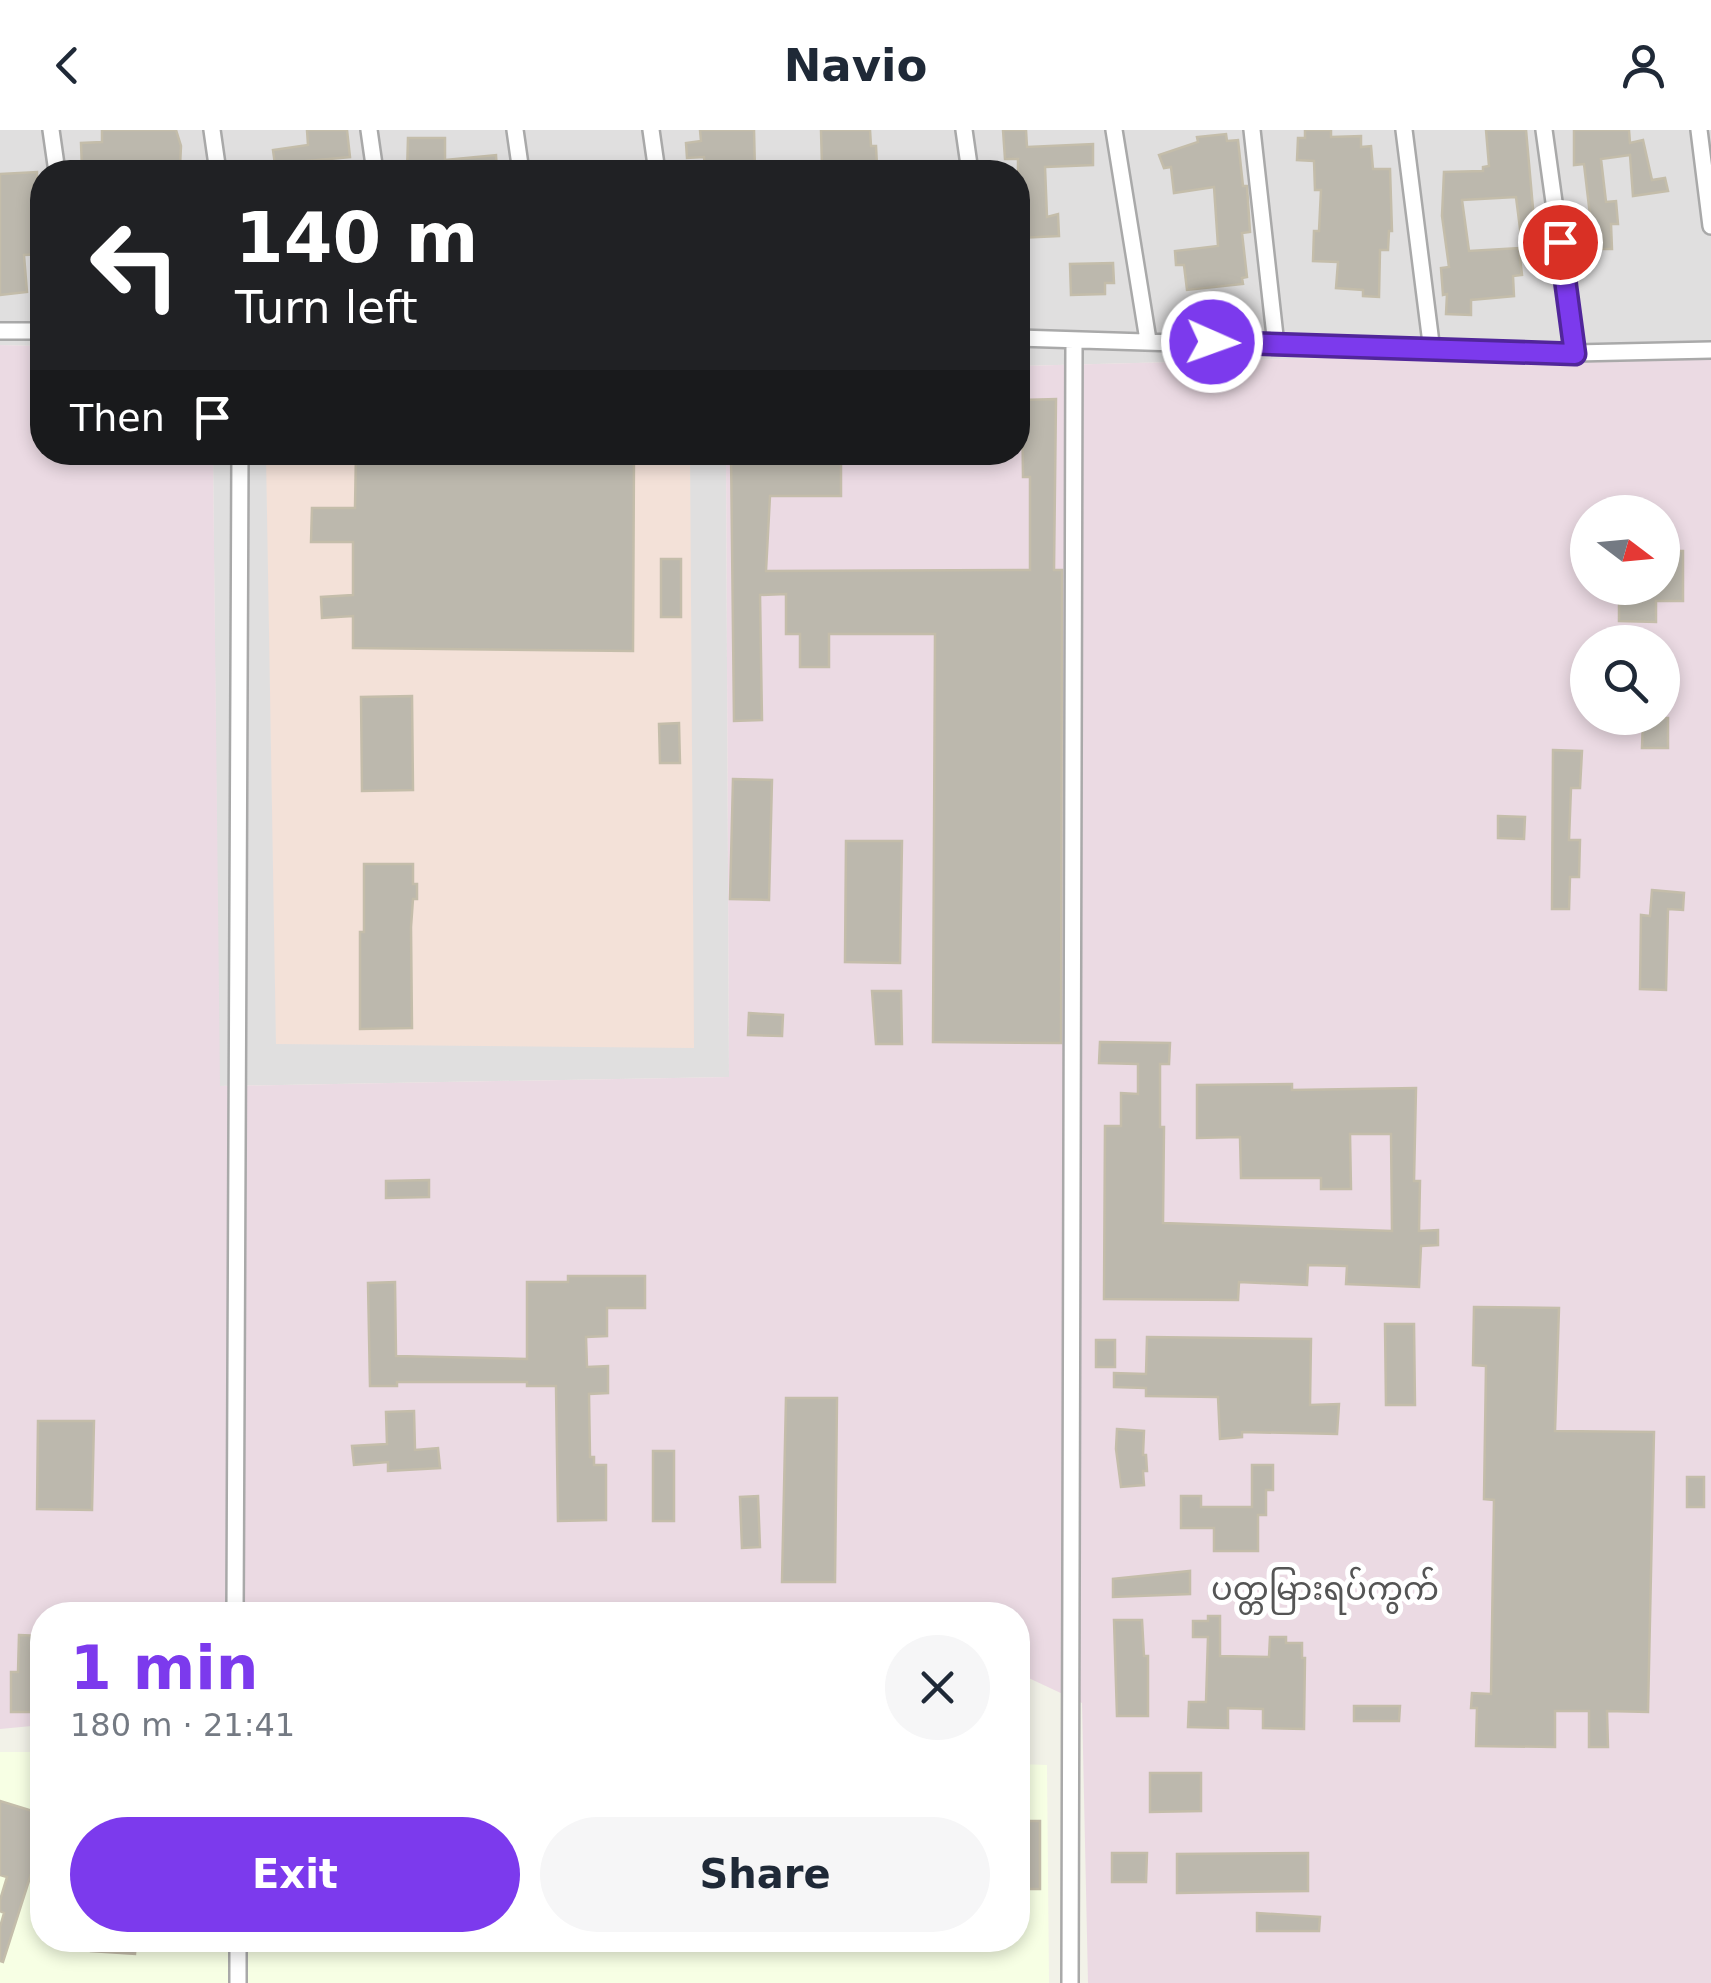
<!DOCTYPE html>
<meta charset="utf-8">
<style>
body{margin:0;font-family:"DejaVu Sans","Noto Sans Myanmar",sans-serif;background:#f6f6f7;color:#1f2937;height:100vh;display:flex;flex-direction:column;font-size:38px;white-space:nowrap}
*{box-sizing:border-box;margin:0}
p{font-size:32px;color:#747a83}
.icon{flex:none;width:55px;height:55px;fill:none;stroke:currentColor;stroke-width:2;stroke-linecap:round;stroke-linejoin:round}
.map{position:relative;flex:1;overflow:hidden}
.panel{position:absolute;left:30px;top:1472px;width:1000px;height:350px;display:flex;flex-direction:column;background:#fff;border-radius:40px;box-shadow:0 5px 15px #0003}
.panel>*{flex:none}
.banner{position:absolute;left:30px;top:30px;width:1000px;height:305px;border-radius:40px;box-shadow:0 5px 15px #0003;background:#202124;color:#fff;overflow:hidden}
.needle{width:65px;rotate:106deg}
.fabs{position:absolute;left:1570px;top:365px;display:grid;gap:20px}
.fabs a{display:grid;place-items:center;width:110px;height:110px;border-radius:50%;background:#fff;box-shadow:0 5px 15px #0003;font-size:50px}
.pin{position:absolute;display:grid;place-items:center;width:85px;height:85px;color:#fff;margin:-42px;border:5px solid #fff;border-radius:50%;box-shadow:0 2px 10px #0007}
.me{position:absolute;width:110px;margin:-55px;rotate:92deg;stroke-linejoin:round;filter:drop-shadow(0 0 8px #0008)}
.turn{display:flex;align-items:center;gap:35px;height:210px;padding:0 40px;font-size:45px}
.turn .icon{width:130px;height:130px;stroke-width:2.5}
.turn b{display:block;font-size:70px;line-height:85px}
.then{display:flex;align-items:center;height:95px;padding:0 40px;background:#0003;gap:20px;font-size:38px}
.round{display:grid;place-items:center;flex:none;width:105px;height:105px;border-radius:52px;background:#f6f6f7}
.summary{display:flex;align-items:center;justify-content:space-between;height:170px;padding:0 40px}
h1{font-size:60px;font-weight:600;line-height:75px;color:#7c3aed}
.cta{display:flex;gap:20px;margin-top:auto;padding:20px 40px}
.cta a{flex:1;height:115px;border-radius:60px;background:#7c3aed;color:#fff;font-size:40px;font-weight:600;line-height:115px;text-align:center}
.cta a+a{background:#f6f6f7;color:#1f2937}
header{display:flex;justify-content:space-between;align-items:center;height:130px;padding:0 40px;background:#fff;font-size:45px;font-weight:600}
.map>svg:first-child{display:block}
</style>
<header><svg class="icon" aria-label="back" viewBox="0 0 24 24"><path d="M15 5l-7 7 7 7"/></svg>Navio<svg class="icon" aria-label="person" viewBox="0 0 24 24"><circle cx="12" cy="8" r="4"/><path d="M4 21q1-7 8-7t8 7"/></svg></header>
<div class="map">
<svg width="1711" height="1853" viewBox="0 0 1711 1853">
<rect width="100%" height="100%" fill="#f2f2e8"/>
<path fill="#e0dfdf" d="M 0,0 L 1711,0 L 1711,218 L 1018,236 L 1018,42 L 42,42 L 42,216 L 0,215 Z
M 213,323 L 726,323 L 729,947 L 219,956 Z"/>
<path fill="#f3e1d8" d="M 266,323 L 690,323 L 694,918 L 276,914 Z"/>
<path fill="#ebdae3" fill-rule="evenodd" d="M 0,215 L 42,216 L 42,322 L 213,323 L 220,956 L 729,947 L 726,323 L 1018,322 L 1018,236 L 1711,218 L 1711,1853 L 1088,1853 L 1082,1573 L 1018,1543 L 1018,1485 L 42,1485 L 42,1595 L 0,1599 ZM 1588,382 L 1662,382 L 1662,458 L 1588,458 ZM 1588,512 L 1662,512 L 1662,588 L 1588,588 Z"/>
<path fill="#f7ffe4" d="M 0,1622 L 42,1622 L 42,1810 L 1018,1810 L 1018,1634 L 1047,1635 L 1049,1853 L 0,1853 Z"/>
<path fill="#bcb8ad" stroke="#c4bdaa" stroke-width="2.5" d="M 102,0 L 176,0 L 181,16 L 180,36 L 119,35 L 119,40 L 82,41 L 81,13 L 102,12 Z
M 307,0 L 347,0 L 350,27 L 297,32 L 298,42 L 276,42 L 273,20 L 308,15 Z
M 700,0 L 754,0 L 755,42 L 705,39 L 704,27 L 687,28 L 686,13 L 701,11 Z
M 821,0 L 870,0 L 871,16 L 876,16 L 877,36 L 822,38 Z
M 1003,0 L 1026,0 L 1027,17 L 1093,14 L 1093,35 L 1045,37 L 1047,87 L 1058,84 L 1059,106 L 1018,108 L 1018,29 L 1005,29 Z
M 1305,0 L 1331,0 L 1331,7 L 1361,6 L 1361,17 L 1371,16 L 1373,39 L 1390,39 L 1392,101 L 1389,101 L 1388,120 L 1380,120 L 1379,167 L 1363,166 L 1363,160 L 1336,158 L 1338,132 L 1313,131 L 1314,101 L 1319,101 L 1321,60 L 1315,60 L 1314,31 L 1297,30 L 1298,8 L 1305,8 Z
M 1486,0 L 1526,0 L 1536,112 L 1522,114 L 1516,67 L 1462,70 L 1469,121 L 1519,118 L 1522,145 L 1513,146 L 1514,166 L 1471,170 L 1471,185 L 1446,184 L 1447,164 L 1443,165 L 1441,138 L 1449,137 L 1442,86 L 1444,42 L 1483,41 L 1483,37 L 1489,36 Z
M 1574,0 L 1629,0 L 1630,13 L 1643,10 L 1652,50 L 1665,48 L 1668,61 L 1633,66 L 1630,25 L 1601,29 L 1606,72 L 1616,71 L 1618,94 L 1611,94 L 1612,119 L 1594,119 L 1584,34 L 1574,35 Z
M 1226,4 L 1227,11 L 1238,10 L 1243,56 L 1247,56 L 1250,102 L 1242,103 L 1247,147 L 1242,148 L 1243,154 L 1187,160 L 1184,135 L 1176,135 L 1175,121 L 1218,116 L 1214,57 L 1174,63 L 1171,37 L 1164,38 L 1159,25 L 1198,12 L 1197,7 Z
M 408,8 L 445,8 L 445,30 L 496,25 L 497,42 L 407,42 Z
M 37,42 L 37,57 L 33,57 L 34,101 L 42,101 L 42,124 L 24,125 L 27,162 L 0,165 L 0,44 Z
M 1113,133 L 1114,153 L 1105,153 L 1105,164 L 1071,165 L 1070,134 Z
M 1056,269 L 1054,440 L 1062,440 L 1061,913 L 933,912 L 935,504 L 829,504 L 829,537 L 800,537 L 800,504 L 786,504 L 786,464 L 760,465 L 762,590 L 734,591 L 731,322 L 841,322 L 841,366 L 770,366 L 766,441 L 1030,440 L 1030,347 L 1023,347 L 1022,270 Z
M 356,322 L 634,322 L 633,521 L 353,518 L 353,486 L 322,488 L 321,467 L 353,465 L 353,412 L 311,412 L 312,378 L 355,378 Z
M 1662,421 L 1683,421 L 1683,471 L 1656,471 L 1656,492 L 1619,491 L 1619,458 L 1662,458 Z
M 661,429 L 681,429 L 681,487 L 661,487 Z
M 412,566 L 413,660 L 362,661 L 361,567 Z
M 1643,588 L 1668,588 L 1668,618 L 1642,618 Z
M 679,593 L 680,633 L 660,633 L 659,594 Z
M 1553,620 L 1582,621 L 1580,658 L 1571,658 L 1569,710 L 1580,710 L 1579,747 L 1570,747 L 1569,779 L 1552,779 Z
M 733,649 L 772,650 L 769,770 L 730,769 Z
M 1498,686 L 1525,687 L 1524,709 L 1498,708 Z
M 846,711 L 902,711 L 900,833 L 845,832 Z
M 364,734 L 413,734 L 413,754 L 417,754 L 417,769 L 413,769 L 411,797 L 412,898 L 360,899 L 360,802 L 364,802 Z
M 1652,760 L 1684,763 L 1683,780 L 1668,779 L 1666,860 L 1640,859 L 1641,785 L 1650,786 Z
M 872,861 L 901,861 L 902,914 L 876,914 Z
M 749,883 L 783,885 L 782,906 L 748,905 Z
M 1100,912 L 1170,913 L 1169,934 L 1160,934 L 1160,997 L 1164,997 L 1163,1093 L 1392,1101 L 1391,1004 L 1350,1004 L 1351,1059 L 1321,1059 L 1321,1048 L 1241,1048 L 1240,1007 L 1197,1008 L 1197,955 L 1292,954 L 1292,960 L 1416,958 L 1414,1051 L 1420,1051 L 1419,1101 L 1438,1100 L 1438,1115 L 1421,1116 L 1419,1157 L 1346,1154 L 1347,1136 L 1308,1135 L 1307,1155 L 1239,1152 L 1238,1170 L 1104,1169 L 1105,996 L 1121,996 L 1121,963 L 1138,964 L 1138,934 L 1099,933 Z
M 429,1050 L 429,1067 L 386,1068 L 386,1051 Z
M 568,1146 L 645,1146 L 645,1178 L 607,1178 L 607,1206 L 586,1207 L 587,1237 L 608,1236 L 608,1263 L 589,1264 L 590,1327 L 594,1327 L 594,1335 L 606,1335 L 606,1390 L 558,1391 L 556,1256 L 527,1256 L 527,1252 L 397,1252 L 397,1256 L 370,1256 L 368,1153 L 395,1152 L 396,1226 L 527,1229 L 527,1152 L 568,1152 Z
M 1474,1177 L 1559,1178 L 1555,1301 L 1654,1302 L 1648,1582 L 1607,1581 L 1608,1617 L 1589,1617 L 1589,1581 L 1555,1581 L 1555,1617 L 1476,1616 L 1477,1578 L 1471,1578 L 1472,1563 L 1491,1564 L 1494,1370 L 1484,1369 L 1486,1236 L 1473,1235 Z
M 1385,1194 L 1414,1194 L 1415,1275 L 1386,1275 Z
M 1147,1207 L 1311,1209 L 1310,1275 L 1339,1274 L 1337,1304 L 1242,1302 L 1242,1307 L 1220,1309 L 1218,1267 L 1146,1266 L 1146,1258 L 1114,1257 L 1114,1243 L 1146,1244 Z
M 1096,1210 L 1115,1210 L 1115,1237 L 1096,1237 Z
M 786,1268 L 837,1268 L 835,1452 L 782,1452 Z
M 414,1281 L 415,1320 L 438,1318 L 440,1338 L 388,1341 L 388,1332 L 354,1335 L 352,1316 L 387,1314 L 386,1282 Z
M 38,1291 L 94,1291 L 92,1380 L 37,1379 Z
M 1117,1299 L 1144,1301 L 1143,1325 L 1146,1325 L 1147,1341 L 1143,1341 L 1144,1355 L 1121,1357 L 1116,1319 Z
M 653,1321 L 674,1321 L 674,1391 L 653,1391 Z
M 1252,1335 L 1273,1335 L 1273,1360 L 1266,1360 L 1266,1385 L 1258,1385 L 1258,1421 L 1214,1421 L 1214,1398 L 1181,1398 L 1181,1366 L 1201,1366 L 1201,1377 L 1252,1377 Z
M 1687,1347 L 1704,1347 L 1704,1377 L 1687,1377 Z
M 758,1366 L 760,1417 L 742,1418 L 740,1367 Z
M 1190,1441 L 1190,1464 L 1113,1467 L 1113,1449 Z
M 1208,1486 L 1220,1486 L 1220,1526 L 1269,1527 L 1270,1507 L 1286,1507 L 1286,1513 L 1302,1513 L 1302,1528 L 1305,1528 L 1304,1599 L 1263,1598 L 1263,1579 L 1228,1578 L 1228,1598 L 1188,1597 L 1189,1572 L 1206,1572 L 1208,1507 L 1193,1507 L 1193,1491 L 1208,1491 Z
M 1114,1490 L 1142,1490 L 1144,1526 L 1148,1526 L 1148,1586 L 1117,1586 Z
M 19,1505 L 42,1506 L 42,1582 L 11,1582 L 11,1542 L 18,1542 Z
M 1354,1576 L 1400,1576 L 1399,1591 L 1354,1591 Z
M 1150,1643 L 1201,1643 L 1201,1681 L 1150,1682 Z
M 0,1671 L 42,1684 L 42,1710 L 3,1832 L 0,1831 L 0,1797 L 4,1783 L 0,1781 L 0,1770 L 7,1747 L 0,1745 Z
M 1018,1691 L 1040,1691 L 1040,1759 L 1018,1759 Z
M 1112,1723 L 1147,1723 L 1146,1752 L 1112,1752 Z
M 1308,1723 L 1308,1761 L 1177,1763 L 1177,1724 Z
M 1257,1783 L 1320,1787 L 1319,1801 L 1257,1801 Z
M 91,1810 L 136,1810 L 135,1824 L 91,1821 Z"/>
<g fill="none" stroke-linecap="round" stroke-linejoin="round">
<g stroke="#a9a9a9" stroke-width="20">
<path id="street" d="M 51,0 L 57,42
M 212,0 L 218,42
M 369,0 L 375,42
M 515,0 L 521,42
M 651,0 L 657,42
M 964,0 L 970,42
M 1114,0 L 1148,210
M 1252,0 L 1276,215
M 1404,0 L 1432,221
M 1544,0 L 1575,223
M 1699,0 L 1711,96
M 0,201 L 42,201
M 1018,208 L 1432,221 L 1575,223 L 1711,220
M 235,1485 L 240,322
M 238,1810 L 238,1853
M 1070,1853 L 1074,211"/>
</g>
<use href="#street" stroke="#fff" stroke-width="15"/>
</g>
<g fill="none" stroke-linecap="round" stroke-linejoin="round">
<g stroke="#51269a" stroke-width="25">
<path id="route" d="M 1212,212 L 1575,224 L 1560,112"/>
</g>
<use href="#route" stroke="#7c3aed" stroke-width="18"/>
</g>
<g text-anchor="middle" dominant-baseline="central" stroke-width="10" stroke-linejoin="round" paint-order="stroke">
<g font-size="32" fill="#555" stroke="#fff">
<text x="1325" y="1459">ပတ္တမြားရပ်ကွက်</text>
</g>
</g>
</svg>
<div class="fabs">
<a><svg class="needle" viewBox="-14 -14 28 28"><path d="M0-13l5 13h-10z" fill="#e53935"/><path d="M0 13l5-13h-10z" fill="#747a83"/></svg></a>
<a><svg class="icon" aria-label="search" viewBox="0 0 24 24"><circle cx="10" cy="10" r="6"/><path d="M15 15l6 6"/></svg></a>
</div>
<div class="pin" style="left:1560px;top:112px;background:#d93025"><svg class="icon" aria-label="arrive" viewBox="0 0 24 24"><path d="M6 21V4h12l-3 4 3 4H6"/></svg></div>
<svg class="me" style="left:1212px;top:212px" viewBox="-20 -20 40 40"><circle r="17" fill="#7c3aed" stroke="#fff" stroke-width="3"/><path d="M0-11L8 9 0 5-8 9z" fill="#fff"/></svg>
<div class="banner">
<div class="turn"><svg class="icon" aria-label="left" viewBox="0 0 24 24"><path d="M17 20v-9H6M10 6l-5 5 5 5"/></svg><div><b>140 m</b>Turn left</div></div>
<div class="then">Then<svg class="icon" aria-label="arrive" viewBox="0 0 24 24"><path d="M6 21V4h12l-3 4 3 4H6"/></svg></div>
</div>
<section class="panel">
<div class="summary"><div><h1>1 min</h1><p>180 m · 21:41</p></div><a class="round"><svg class="icon" aria-label="close" viewBox="0 0 24 24"><path d="M6 6l12 12M18 6L6 18"/></svg></a></div>
<div class="cta"><a>Exit</a><a>Share</a></div>
</section>
</div>
